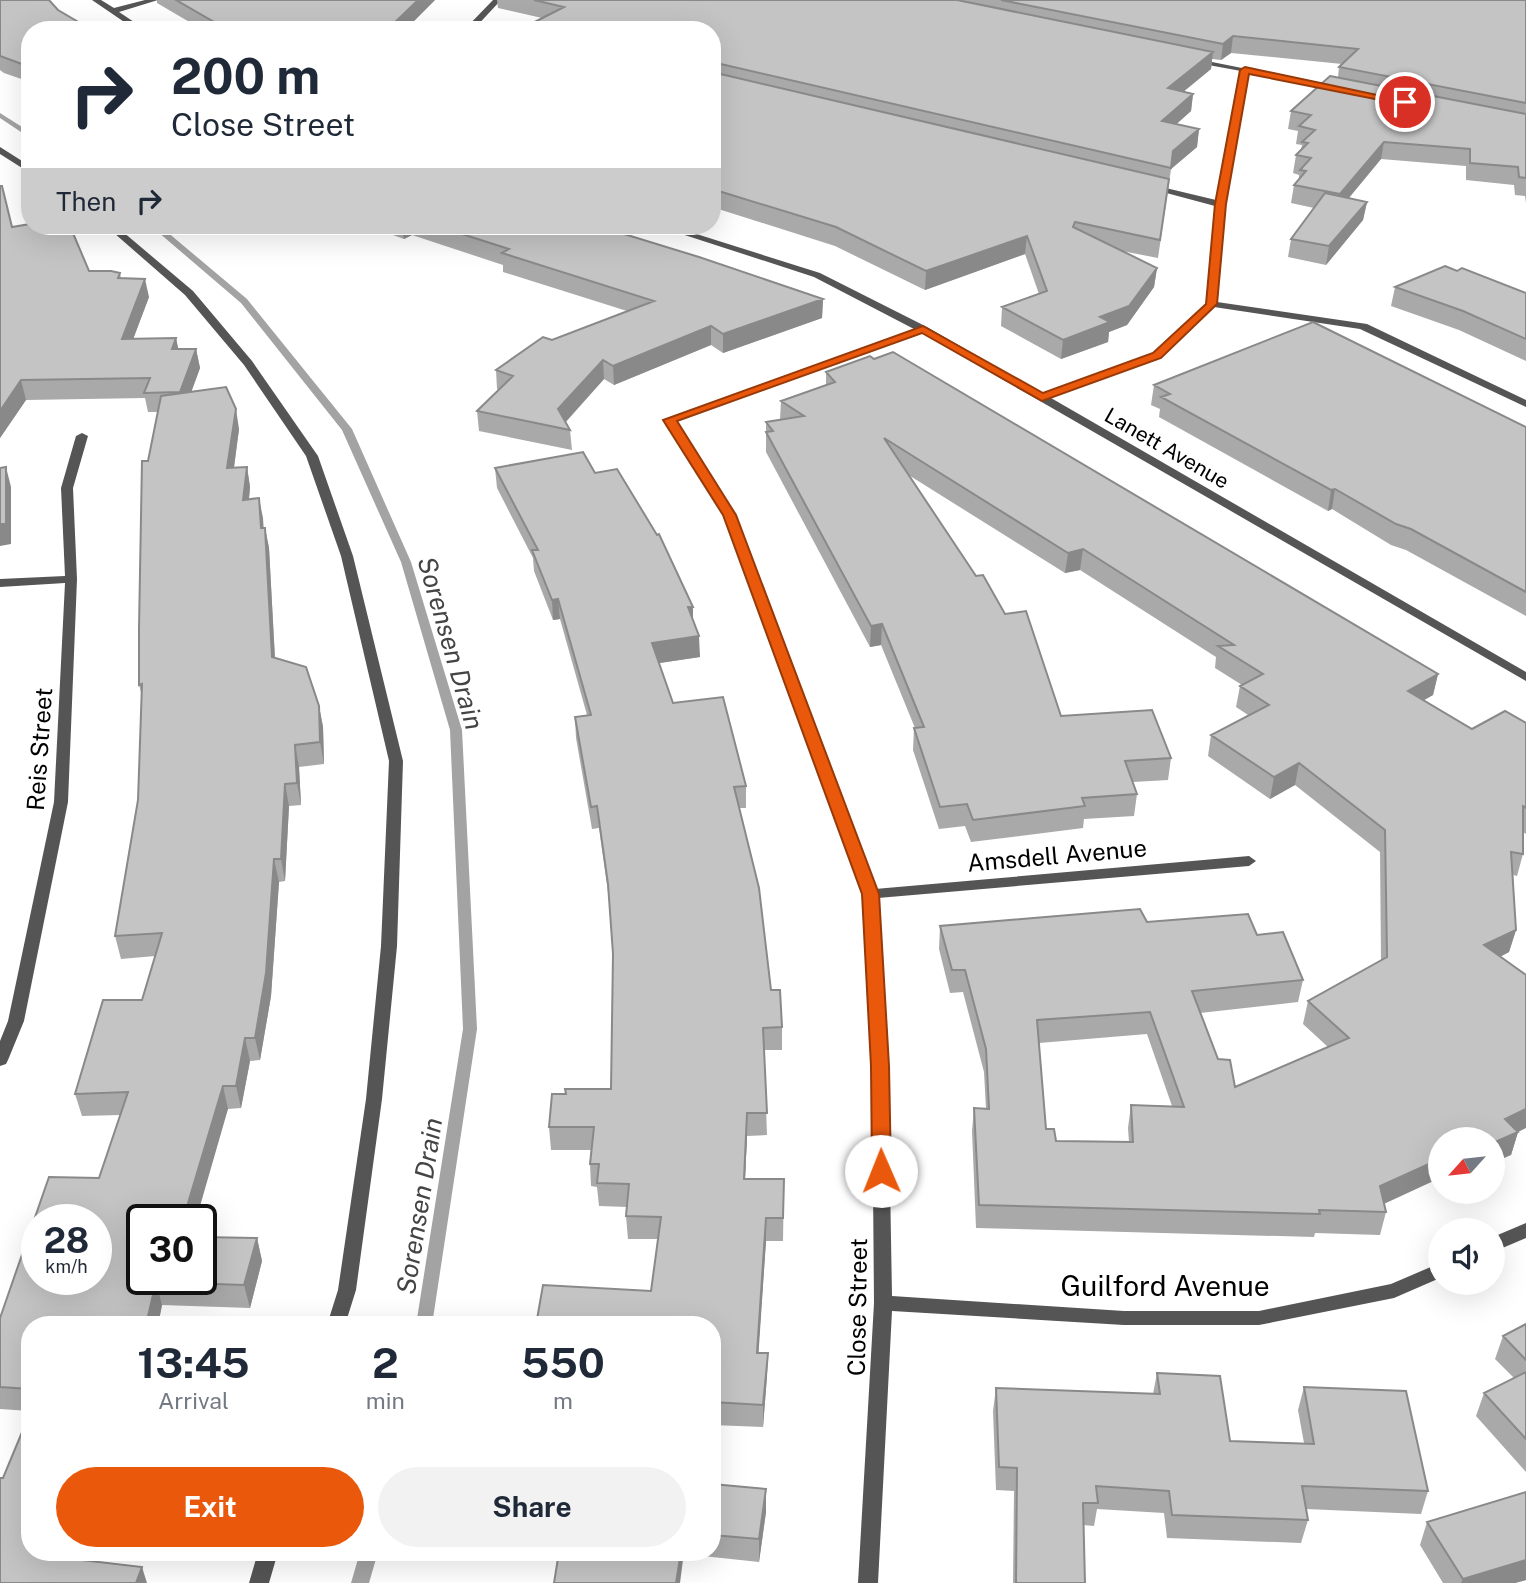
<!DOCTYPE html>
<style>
body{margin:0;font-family:"Public Sans",sans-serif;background:#f2f2f3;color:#1f2937;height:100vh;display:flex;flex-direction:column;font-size:26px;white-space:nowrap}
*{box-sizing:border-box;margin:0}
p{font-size:23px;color:#747a83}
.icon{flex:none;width:38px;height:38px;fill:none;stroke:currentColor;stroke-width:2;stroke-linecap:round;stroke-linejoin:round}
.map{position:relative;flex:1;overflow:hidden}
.details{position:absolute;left:21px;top:1316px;width:700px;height:245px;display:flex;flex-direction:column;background:#fff;border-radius:28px;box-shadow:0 7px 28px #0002}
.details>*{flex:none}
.hud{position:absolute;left:21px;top:21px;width:700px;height:214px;border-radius:28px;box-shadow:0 7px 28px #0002;background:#fff;color:#1f2937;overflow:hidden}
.needle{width:46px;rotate:243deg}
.buttons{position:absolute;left:1428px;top:1127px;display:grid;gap:14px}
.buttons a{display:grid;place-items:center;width:77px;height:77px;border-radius:50%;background:#fff;box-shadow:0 7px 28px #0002;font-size:35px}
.speed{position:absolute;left:21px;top:1204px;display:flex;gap:14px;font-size:35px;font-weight:700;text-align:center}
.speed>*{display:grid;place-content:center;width:91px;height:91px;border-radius:50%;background:#fff;box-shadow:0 7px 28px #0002;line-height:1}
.speed small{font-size:18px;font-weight:400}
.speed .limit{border:4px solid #111;border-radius:10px;background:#fff;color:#111}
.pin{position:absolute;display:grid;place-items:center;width:60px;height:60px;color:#fff;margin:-30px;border:4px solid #fff;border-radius:50%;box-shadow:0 2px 7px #0007}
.me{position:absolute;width:77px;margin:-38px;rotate:359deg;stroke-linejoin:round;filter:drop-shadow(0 0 5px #0008)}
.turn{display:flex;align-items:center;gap:24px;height:147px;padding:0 35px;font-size:32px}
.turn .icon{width:91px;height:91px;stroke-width:2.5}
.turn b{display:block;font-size:49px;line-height:60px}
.then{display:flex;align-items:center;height:66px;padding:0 35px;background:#0003;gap:14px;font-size:26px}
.eta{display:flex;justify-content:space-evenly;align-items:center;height:119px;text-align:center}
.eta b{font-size:42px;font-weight:700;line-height:49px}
.button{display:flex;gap:14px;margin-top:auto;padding:14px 35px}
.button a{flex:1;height:80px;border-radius:42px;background:#ea580c;color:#fff;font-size:28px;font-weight:700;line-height:80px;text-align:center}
.button a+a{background:#f2f2f3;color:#1f2937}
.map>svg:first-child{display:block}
</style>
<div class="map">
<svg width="1526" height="1583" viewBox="0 0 1526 1583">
<rect width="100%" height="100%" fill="#fff"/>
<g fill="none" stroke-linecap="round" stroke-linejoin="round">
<path fill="#a3a3a3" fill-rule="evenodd" d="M 0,113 L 30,132 L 30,138 L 0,118 Z
M 151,226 L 160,226 L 247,299 L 352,429 L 411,562 L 462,730 L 477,1029 L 432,1325 L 416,1325 L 463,1029 L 450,730 L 401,562 L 342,430 L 241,303 Z
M 360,1552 L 378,1552 L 369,1583 L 351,1583 Z"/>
<path fill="#555" fill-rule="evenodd" d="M 0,147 L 30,166 L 30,173 L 0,154 Z
M 106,226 L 116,226 L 193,291 L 252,361 L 318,456 L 353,556 L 403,761 L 397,946 L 382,1099 L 356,1290 L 345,1325 L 327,1325 L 338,1290 L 366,1099 L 381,946 L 389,761 L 341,556 L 306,456 L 244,365 L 185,295 Z
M 258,1552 L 278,1552 L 269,1583 L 249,1583 Z"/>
<path fill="#555" fill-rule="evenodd" d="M 92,0 L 101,0 L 114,8 L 145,0 L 158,0 L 119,12 L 146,30 L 136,30 Z
M 493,0 L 501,0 L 473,30 L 464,30 Z
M 1192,58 L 1341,88 L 1337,91 L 1249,73 L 1225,204 L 1217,302 L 1367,324 L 1526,400 L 1526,407 L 1360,329 L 1214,307 L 1161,358 L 1051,398 L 1526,672 L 1526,681 L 922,333 L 675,421 L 735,515 L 875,889 L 1249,856 L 1256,861 L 1249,866 L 878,898 L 888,1066 L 892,1296 L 1124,1311 L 1259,1311 L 1391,1284 L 1440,1263 L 1440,1278 L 1394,1298 L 1259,1325 L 1124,1325 L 892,1311 L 878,1583 L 858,1583 L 874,1303 L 872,1066 L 863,894 L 723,515 L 663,420 L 914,329 L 814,277 L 657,226 L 671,226 L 820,273 L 927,327 L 1043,394 L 1153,354 L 1207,303 L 1215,206 L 1144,187 L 1149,184 L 1216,200 L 1241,71 L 1192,62 Z
M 82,433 L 88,436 L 73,488 L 77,579 L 68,802 L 24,1021 L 8,1060 L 6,1064 L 0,1066 L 0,1041 L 8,1021 L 54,802 L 65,583 L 0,587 L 0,579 L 65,576 L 61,488 L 76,436 Z
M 1526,1223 L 1526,1238 L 1493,1252 L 1493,1237 Z"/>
</g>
<path fill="#a9a9a9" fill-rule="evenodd" d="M 0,0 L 58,10 L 30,30 L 30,82 L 4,73 L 0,70 Z
M 157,0 L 435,0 L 405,30 L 203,30 L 157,3 Z
M 497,0 L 1526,0 L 1526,203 L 1525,196 L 1515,195 L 1514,185 L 1466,180 L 1466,166 L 1381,159 L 1349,198 L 1367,202 L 1363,220 L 1326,265 L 1288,257 L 1291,239 L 1314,208 L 1291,203 L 1294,185 L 1299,180 L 1299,175 L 1293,173 L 1296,155 L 1301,150 L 1302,145 L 1296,144 L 1298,131 L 1288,129 L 1291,111 L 1338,77 L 1339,67 L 1342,64 L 1231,53 L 1221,60 L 1212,59 L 1211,69 L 1183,92 L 1193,94 L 1191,111 L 1176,124 L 1199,129 L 1197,147 L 1171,169 L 1158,258 L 1122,251 L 1157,268 L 1154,287 L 1127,325 L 1109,332 L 1108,342 L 1061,359 L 1001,326 L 1002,307 L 1039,294 L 1025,254 L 925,290 L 835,246 L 712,207 L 712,30 L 542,18 L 498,8 Z
M 0,186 L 12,227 L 89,271 L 120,273 L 121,278 L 149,297 L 133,339 L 176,338 L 178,349 L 196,349 L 200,368 L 191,392 L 239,429 L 234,468 L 247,467 L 250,487 L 249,499 L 259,498 L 263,528 L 265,528 L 269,548 L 275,658 L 319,706 L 323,727 L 324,764 L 299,767 L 301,805 L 289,806 L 285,881 L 279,882 L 271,996 L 260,1060 L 250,1061 L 241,1108 L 228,1109 L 142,1279 L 257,1238 L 262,1261 L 250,1308 L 162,1305 L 158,1325 L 30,1325 L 30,1411 L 0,1409 L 0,1318 L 99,1178 L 120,1115 L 82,1116 L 75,1094 L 142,1000 L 155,956 L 121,959 L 115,936 L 138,800 L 142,696 L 139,685 L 148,461 L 158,412 L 148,412 L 145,398 L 26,400 L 0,438 Z
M 368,226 L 598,226 L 823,299 L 822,318 L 723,353 L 711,345 L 614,385 L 604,379 L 566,422 L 570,430 L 572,450 L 479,431 L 477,411 L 499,390 L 497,389 L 496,370 L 552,340 L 627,311 L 503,272 L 503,265 L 412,235 L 404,239 Z
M 1457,271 L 1526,293 L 1526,361 L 1459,330 L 1391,306 L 1395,287 Z
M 826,372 L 1438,674 L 1433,695 L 1424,700 L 1472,729 L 1526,723 L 1526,834 L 1523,832 L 1523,854 L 1517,876 L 1513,875 L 1516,930 L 1509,952 L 1500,957 L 1518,1132 L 1511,1155 L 1440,1139 L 1384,1204 L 1386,1212 L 1380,1235 L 1315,1233 L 1314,1237 L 976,1228 L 972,1131 L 974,1108 L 986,1109 L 984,1072 L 963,992 L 950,993 L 939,949 L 940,926 L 1147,922 L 1257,935 L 1303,980 L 1298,1002 L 1200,1013 L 1218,1059 L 1235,1087 L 1328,1047 L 1303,1024 L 1308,1001 L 1381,961 L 1380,852 L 1295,785 L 1270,799 L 1208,756 L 1211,735 L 1248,715 L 1236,707 L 1240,686 L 1242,685 L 1215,668 L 1216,657 L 1080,570 L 1065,573 L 907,474 L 1061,716 L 1171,758 L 1168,780 L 1133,782 L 1137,794 L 1134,816 L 1084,819 L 1083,828 L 971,842 L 965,826 L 939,829 L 913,750 L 914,728 L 915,728 L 881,645 L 870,647 L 766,452 L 766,422 L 780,420 L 781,401 L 826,385 ZM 1147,1034 L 1172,1106 L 1131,1105 L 1128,1128 L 1129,1142 L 1056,1141 L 1046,1129 L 1039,1043 Z
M 1154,385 L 1526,427 L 1526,616 L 1406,550 L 1391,545 L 1332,509 L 1328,511 L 1159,417 L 1160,409 L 1151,405 Z
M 495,468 L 595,473 L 693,607 L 693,620 L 700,657 L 659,663 L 673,703 L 746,786 L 746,808 L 739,808 L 771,990 L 782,1027 L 782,1050 L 764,1050 L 767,1135 L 747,1136 L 745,1179 L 784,1179 L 783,1241 L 766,1241 L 758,1353 L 768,1353 L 767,1376 L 763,1427 L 712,1425 L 712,1325 L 651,1291 L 658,1239 L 628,1239 L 626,1216 L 627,1207 L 599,1206 L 597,1187 L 591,1186 L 590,1164 L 591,1150 L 551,1150 L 549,1127 L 566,1094 L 611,1089 L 613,955 L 610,906 L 599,828 L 592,829 L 576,738 L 575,717 L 587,715 L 560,619 L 553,620 L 534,571 L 533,558 L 497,488 Z
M 1526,1324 L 1526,1472 L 1476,1416 L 1484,1393 L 1514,1378 L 1495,1359 L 1503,1336 Z
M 1157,1373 L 1230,1441 L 1304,1443 L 1298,1410 L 1304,1387 L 1428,1491 L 1421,1514 L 1306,1509 L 1308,1520 L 1301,1543 L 1167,1538 L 1164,1513 L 1097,1509 L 1094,1526 L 1083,1525 L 1085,1583 L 1013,1583 L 1014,1491 L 996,1490 L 993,1411 L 996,1388 L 1153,1394 Z
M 712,1484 L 766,1512 L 759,1562 L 684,1554 L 559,1552 L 712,1552 Z
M 1526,1492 L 1526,1580 L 1515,1583 L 1443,1583 L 1420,1545 L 1427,1522 Z"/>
<path fill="#898989" d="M 418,0 L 435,0 L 405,30 L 387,30 Z
M 1233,36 L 1231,53 L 1221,60 L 1223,44 Z
M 1213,52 L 1211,69 L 1166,106 L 1168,88 Z
M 1193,94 L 1191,111 L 1160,139 L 1162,121 Z
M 1199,129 L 1197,147 L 1171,169 L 1169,186 L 1173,151 Z
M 1384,142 L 1381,159 L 1337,212 L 1340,194 Z
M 1367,202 L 1363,220 L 1326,265 L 1329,246 Z
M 402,226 L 411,226 L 412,235 L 404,239 Z
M 1027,236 L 1025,254 L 925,290 L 926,271 Z
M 1157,268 L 1154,287 L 1127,325 L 1109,332 L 1108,342 L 1061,359 L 1063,340 L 1100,317 Z
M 145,279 L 149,297 L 126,358 L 122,339 Z
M 823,299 L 822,318 L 723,353 L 723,334 Z
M 711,326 L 711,345 L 614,385 L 613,366 Z
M 176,338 L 180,357 L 172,349 Z
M 196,349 L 200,368 L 184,412 L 180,392 Z
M 603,360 L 604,379 L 559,429 L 558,409 Z
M 21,380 L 26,400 L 0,438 L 0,411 Z
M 236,409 L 239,429 L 231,489 L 227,468 Z
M 6,467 L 11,487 L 11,544 L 0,546 L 0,524 Z
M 247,467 L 250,487 L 247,520 L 243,500 Z
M 1335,489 L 1332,509 L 1328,511 L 1331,490 Z
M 259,498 L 263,518 L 265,549 L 261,528 Z
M 265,528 L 269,548 L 276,679 L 272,657 Z
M 1083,549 L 1080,570 L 1065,573 L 1068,553 Z
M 558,599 L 560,619 L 553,620 L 552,600 Z
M 688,607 L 693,607 L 693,627 Z
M 882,624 L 881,645 L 870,647 L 871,626 Z
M 699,636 L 700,657 L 653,664 L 652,643 Z
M 1438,674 L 1433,695 L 1403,712 L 1408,691 Z
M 319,706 L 323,727 L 324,764 L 320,742 Z
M 295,745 L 299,767 L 301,805 L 297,783 Z
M 1299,763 L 1295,785 L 1270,799 L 1274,777 Z
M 285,784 L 289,806 L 285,881 L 281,859 Z
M 274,859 L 279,882 L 271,996 L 260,1060 L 255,1038 Z
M 1516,930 L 1509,952 L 1478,968 L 1484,945 Z
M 245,1038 L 250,1061 L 241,1108 L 236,1086 Z
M 223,1086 L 228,1109 L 196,1220 L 183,1220 Z
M 1526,1109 L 1526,1128 L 1518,1132 L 1511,1155 L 1493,1163 L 1493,1143 L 1505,1119 Z
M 747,1113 L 747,1136 L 744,1201 L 744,1179 Z
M 1440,1159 L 1440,1178 L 1373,1209 L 1380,1186 Z
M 766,1218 L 766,1241 L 757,1376 L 757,1353 Z
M 257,1238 L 262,1261 L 250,1308 L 244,1285 Z
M 156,1282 L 162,1305 L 158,1325 L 146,1325 Z
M 768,1353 L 767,1376 L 763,1427 L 763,1405 Z
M 766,1489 L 766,1512 L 759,1562 L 759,1539 Z
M 49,1552 L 66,1552 L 56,1579 L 47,1556 Z
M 681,1552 L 684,1552 L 680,1583 L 676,1583 Z
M 1526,1560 L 1526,1580 L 1515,1583 L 1461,1583 L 1463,1579 Z
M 142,1567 L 147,1583 L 136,1583 Z"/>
<path fill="#c4c4c4" stroke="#898989" stroke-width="2" fill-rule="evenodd" d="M 0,0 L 49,0 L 58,10 L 92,30 L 30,30 L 30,67 L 0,56 Z
M 176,0 L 418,0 L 387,30 L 228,30 Z
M 534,0 L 957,0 L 1213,52 L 1168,88 L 1193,94 L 1162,121 L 1199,129 L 1173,151 L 1171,168 L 712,62 L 712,30 L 519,30 L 564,7 Z
M 1001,0 L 1526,0 L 1526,103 L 1339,67 L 1358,49 L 1233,36 L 1223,44 Z
M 712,72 L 1169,179 L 1160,240 L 1075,222 L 1073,227 L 1157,268 L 1129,306 L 1100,317 L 1110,322 L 1063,340 L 1002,307 L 1047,291 L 1027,236 L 926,271 L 836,227 L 712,189 Z
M 1330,76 L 1526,114 L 1526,178 L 1519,177 L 1518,167 L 1470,163 L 1470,149 L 1384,142 L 1340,194 L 1294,185 L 1306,171 L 1300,170 L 1311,158 L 1296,155 L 1308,143 L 1302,142 L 1315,130 L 1299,126 L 1311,115 L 1291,111 Z
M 0,186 L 2,186 L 12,227 L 30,224 L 30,226 L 70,226 L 89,271 L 111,271 L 120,273 L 118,278 L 145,279 L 122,339 L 176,338 L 172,349 L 196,349 L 180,392 L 144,393 L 150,378 L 21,380 L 0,411 Z
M 1325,193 L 1367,202 L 1329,246 L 1291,239 Z
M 437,226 L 598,226 L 699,257 L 823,299 L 723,334 L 711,326 L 613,366 L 603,360 L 558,409 L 570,430 L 477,411 L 513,376 L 496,370 L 543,337 L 552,340 L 654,301 L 502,253 L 509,249 Z
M 1445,266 L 1457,271 L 1462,268 L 1526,293 L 1526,339 L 1463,311 L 1395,287 Z
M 1313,322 L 1526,427 L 1526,592 L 1411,529 L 1396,524 L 1335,489 L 1331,490 L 1161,397 L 1170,394 L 1154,385 Z
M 893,352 L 1438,674 L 1408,691 L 1472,729 L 1505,711 L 1526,723 L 1526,808 L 1523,806 L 1523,854 L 1511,852 L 1516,930 L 1484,945 L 1526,975 L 1526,1109 L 1505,1119 L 1518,1132 L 1493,1143 L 1493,1139 L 1440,1139 L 1440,1159 L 1380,1186 L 1386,1212 L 1319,1210 L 1320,1214 L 979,1205 L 974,1108 L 989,1109 L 986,1049 L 965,970 L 952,970 L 940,926 L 1140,909 L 1147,922 L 1248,914 L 1257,935 L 1283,932 L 1303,980 L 1192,991 L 1218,1059 L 1230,1060 L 1235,1087 L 1349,1038 L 1308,1001 L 1387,957 L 1385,830 L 1299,763 L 1274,777 L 1211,735 L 1269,705 L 1240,686 L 1263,674 L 1218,646 L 1234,645 L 1083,549 L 1068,553 L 884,438 L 976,576 L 983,575 L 1005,614 L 1026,611 L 1061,716 L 1152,710 L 1171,758 L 1125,761 L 1137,794 L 1082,798 L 1085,806 L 973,820 L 967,804 L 940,807 L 914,728 L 924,727 L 882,624 L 871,626 L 766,432 L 773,431 L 766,422 L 804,416 L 781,401 L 835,382 L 826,372 L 870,356 L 874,359 ZM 1150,1012 L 1184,1107 L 1131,1105 L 1133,1142 L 1056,1141 L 1054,1129 L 1046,1129 L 1037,1020 Z
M 226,387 L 236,409 L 227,468 L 247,467 L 243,500 L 259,498 L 261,528 L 265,528 L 272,657 L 306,667 L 319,706 L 320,742 L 295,745 L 297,783 L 285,784 L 281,859 L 274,859 L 266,973 L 255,1038 L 245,1038 L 236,1086 L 223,1086 L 183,1220 L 142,1220 L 142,1279 L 201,1279 L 201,1237 L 257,1238 L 244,1285 L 156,1282 L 146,1325 L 30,1325 L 30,1389 L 0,1387 L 0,1318 L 49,1177 L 99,1178 L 128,1092 L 75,1094 L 103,1000 L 142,1000 L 162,933 L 115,936 L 138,800 L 142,684 L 139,685 L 139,628 L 142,461 L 148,461 L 161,396 ZM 37,1220 L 96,1220 L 96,1279 L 37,1279 Z
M 583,452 L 595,473 L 617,469 L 657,535 L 659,534 L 693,607 L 688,607 L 699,636 L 652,643 L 673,703 L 723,697 L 746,786 L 734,787 L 759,888 L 771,990 L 780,990 L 782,1027 L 763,1028 L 767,1113 L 747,1113 L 744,1179 L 784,1179 L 783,1218 L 766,1218 L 757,1353 L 768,1353 L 763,1405 L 712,1402 L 712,1325 L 536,1325 L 543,1285 L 651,1291 L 661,1217 L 626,1216 L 629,1184 L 597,1183 L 599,1164 L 590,1164 L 594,1127 L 549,1127 L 552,1094 L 566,1094 L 565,1089 L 611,1089 L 613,954 L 608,884 L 597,806 L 591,807 L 575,717 L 591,715 L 558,599 L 552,600 L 532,550 L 538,550 L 495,468 Z
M 6,467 L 6,524 L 0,524 L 0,468 Z
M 1526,1324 L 1526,1360 L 1503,1336 Z
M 1526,1372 L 1526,1439 L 1484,1393 Z
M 1157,1373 L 1220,1376 L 1230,1441 L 1314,1444 L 1304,1387 L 1406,1391 L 1428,1491 L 1302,1486 L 1308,1520 L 1172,1515 L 1169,1491 L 1096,1486 L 1098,1503 L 1083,1503 L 1085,1583 L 1016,1583 L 1017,1468 L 999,1467 L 996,1388 L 1160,1394 Z
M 30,1413 L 30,1552 L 49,1552 L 47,1556 L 142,1567 L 136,1583 L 0,1583 L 0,1478 L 3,1478 Z
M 712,1484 L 766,1489 L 759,1539 L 712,1535 Z
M 1526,1492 L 1526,1560 L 1463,1579 L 1427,1522 Z
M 559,1552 L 681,1552 L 676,1583 L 554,1583 Z"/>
<path fill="#ea580c" stroke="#983908" stroke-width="2" d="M 1245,67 L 1410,102 L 1405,105 L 1249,74 L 1226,204 L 1217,304 L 1161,358 L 1042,401 L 922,333 L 677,421 L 736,515 L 879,894 L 889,1066 L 891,1171 L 888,1177 L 874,1177 L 872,1171 L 871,1066 L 862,894 L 723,515 L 663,420 L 923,326 L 1043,393 L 1153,353 L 1206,304 L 1215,204 L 1240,70 Z"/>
<g text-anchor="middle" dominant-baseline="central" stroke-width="5" stroke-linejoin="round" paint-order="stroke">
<g font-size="21" fill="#000" stroke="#fff">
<text transform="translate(1167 448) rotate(30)">Lanett Avenue</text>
</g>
<g font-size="24" fill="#000" stroke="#fff">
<text transform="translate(39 749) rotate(-86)">Reis Street</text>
<text transform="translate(1057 855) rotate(-5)">Amsdell Avenue</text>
<text transform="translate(857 1307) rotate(-89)">Close Street</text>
</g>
<g font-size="26" font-style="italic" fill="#444" stroke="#fff">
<text transform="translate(451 643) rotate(74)">Sorensen Drain</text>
<text transform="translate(419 1206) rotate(-81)">Sorensen Drain</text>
</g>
<g font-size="28" fill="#000" stroke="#fff">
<text x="1165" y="1285">Guilford Avenue</text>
</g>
</g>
</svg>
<div class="buttons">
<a><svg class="needle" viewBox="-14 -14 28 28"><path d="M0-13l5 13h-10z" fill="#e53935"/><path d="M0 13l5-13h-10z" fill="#747a83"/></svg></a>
<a><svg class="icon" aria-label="sound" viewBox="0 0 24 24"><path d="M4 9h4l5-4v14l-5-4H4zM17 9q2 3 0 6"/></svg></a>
</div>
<div class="speed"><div>28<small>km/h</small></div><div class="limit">30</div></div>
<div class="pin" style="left:1405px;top:102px;background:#d93025"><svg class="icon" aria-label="arrive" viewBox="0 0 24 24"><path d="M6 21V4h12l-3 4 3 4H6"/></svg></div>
<svg class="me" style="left:881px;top:1171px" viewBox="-20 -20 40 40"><circle r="19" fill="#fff"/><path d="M0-13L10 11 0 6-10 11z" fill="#ea580c"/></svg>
<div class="hud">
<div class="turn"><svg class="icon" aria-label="right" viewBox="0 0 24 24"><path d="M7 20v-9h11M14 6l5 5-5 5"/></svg><div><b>200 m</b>Close Street</div></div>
<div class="then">Then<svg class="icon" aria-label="right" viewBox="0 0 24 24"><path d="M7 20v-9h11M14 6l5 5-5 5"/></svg></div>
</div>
<section class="details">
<div class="eta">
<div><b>13:45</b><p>Arrival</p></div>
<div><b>2</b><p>min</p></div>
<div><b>550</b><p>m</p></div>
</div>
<div class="button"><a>Exit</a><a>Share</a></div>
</section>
</div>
